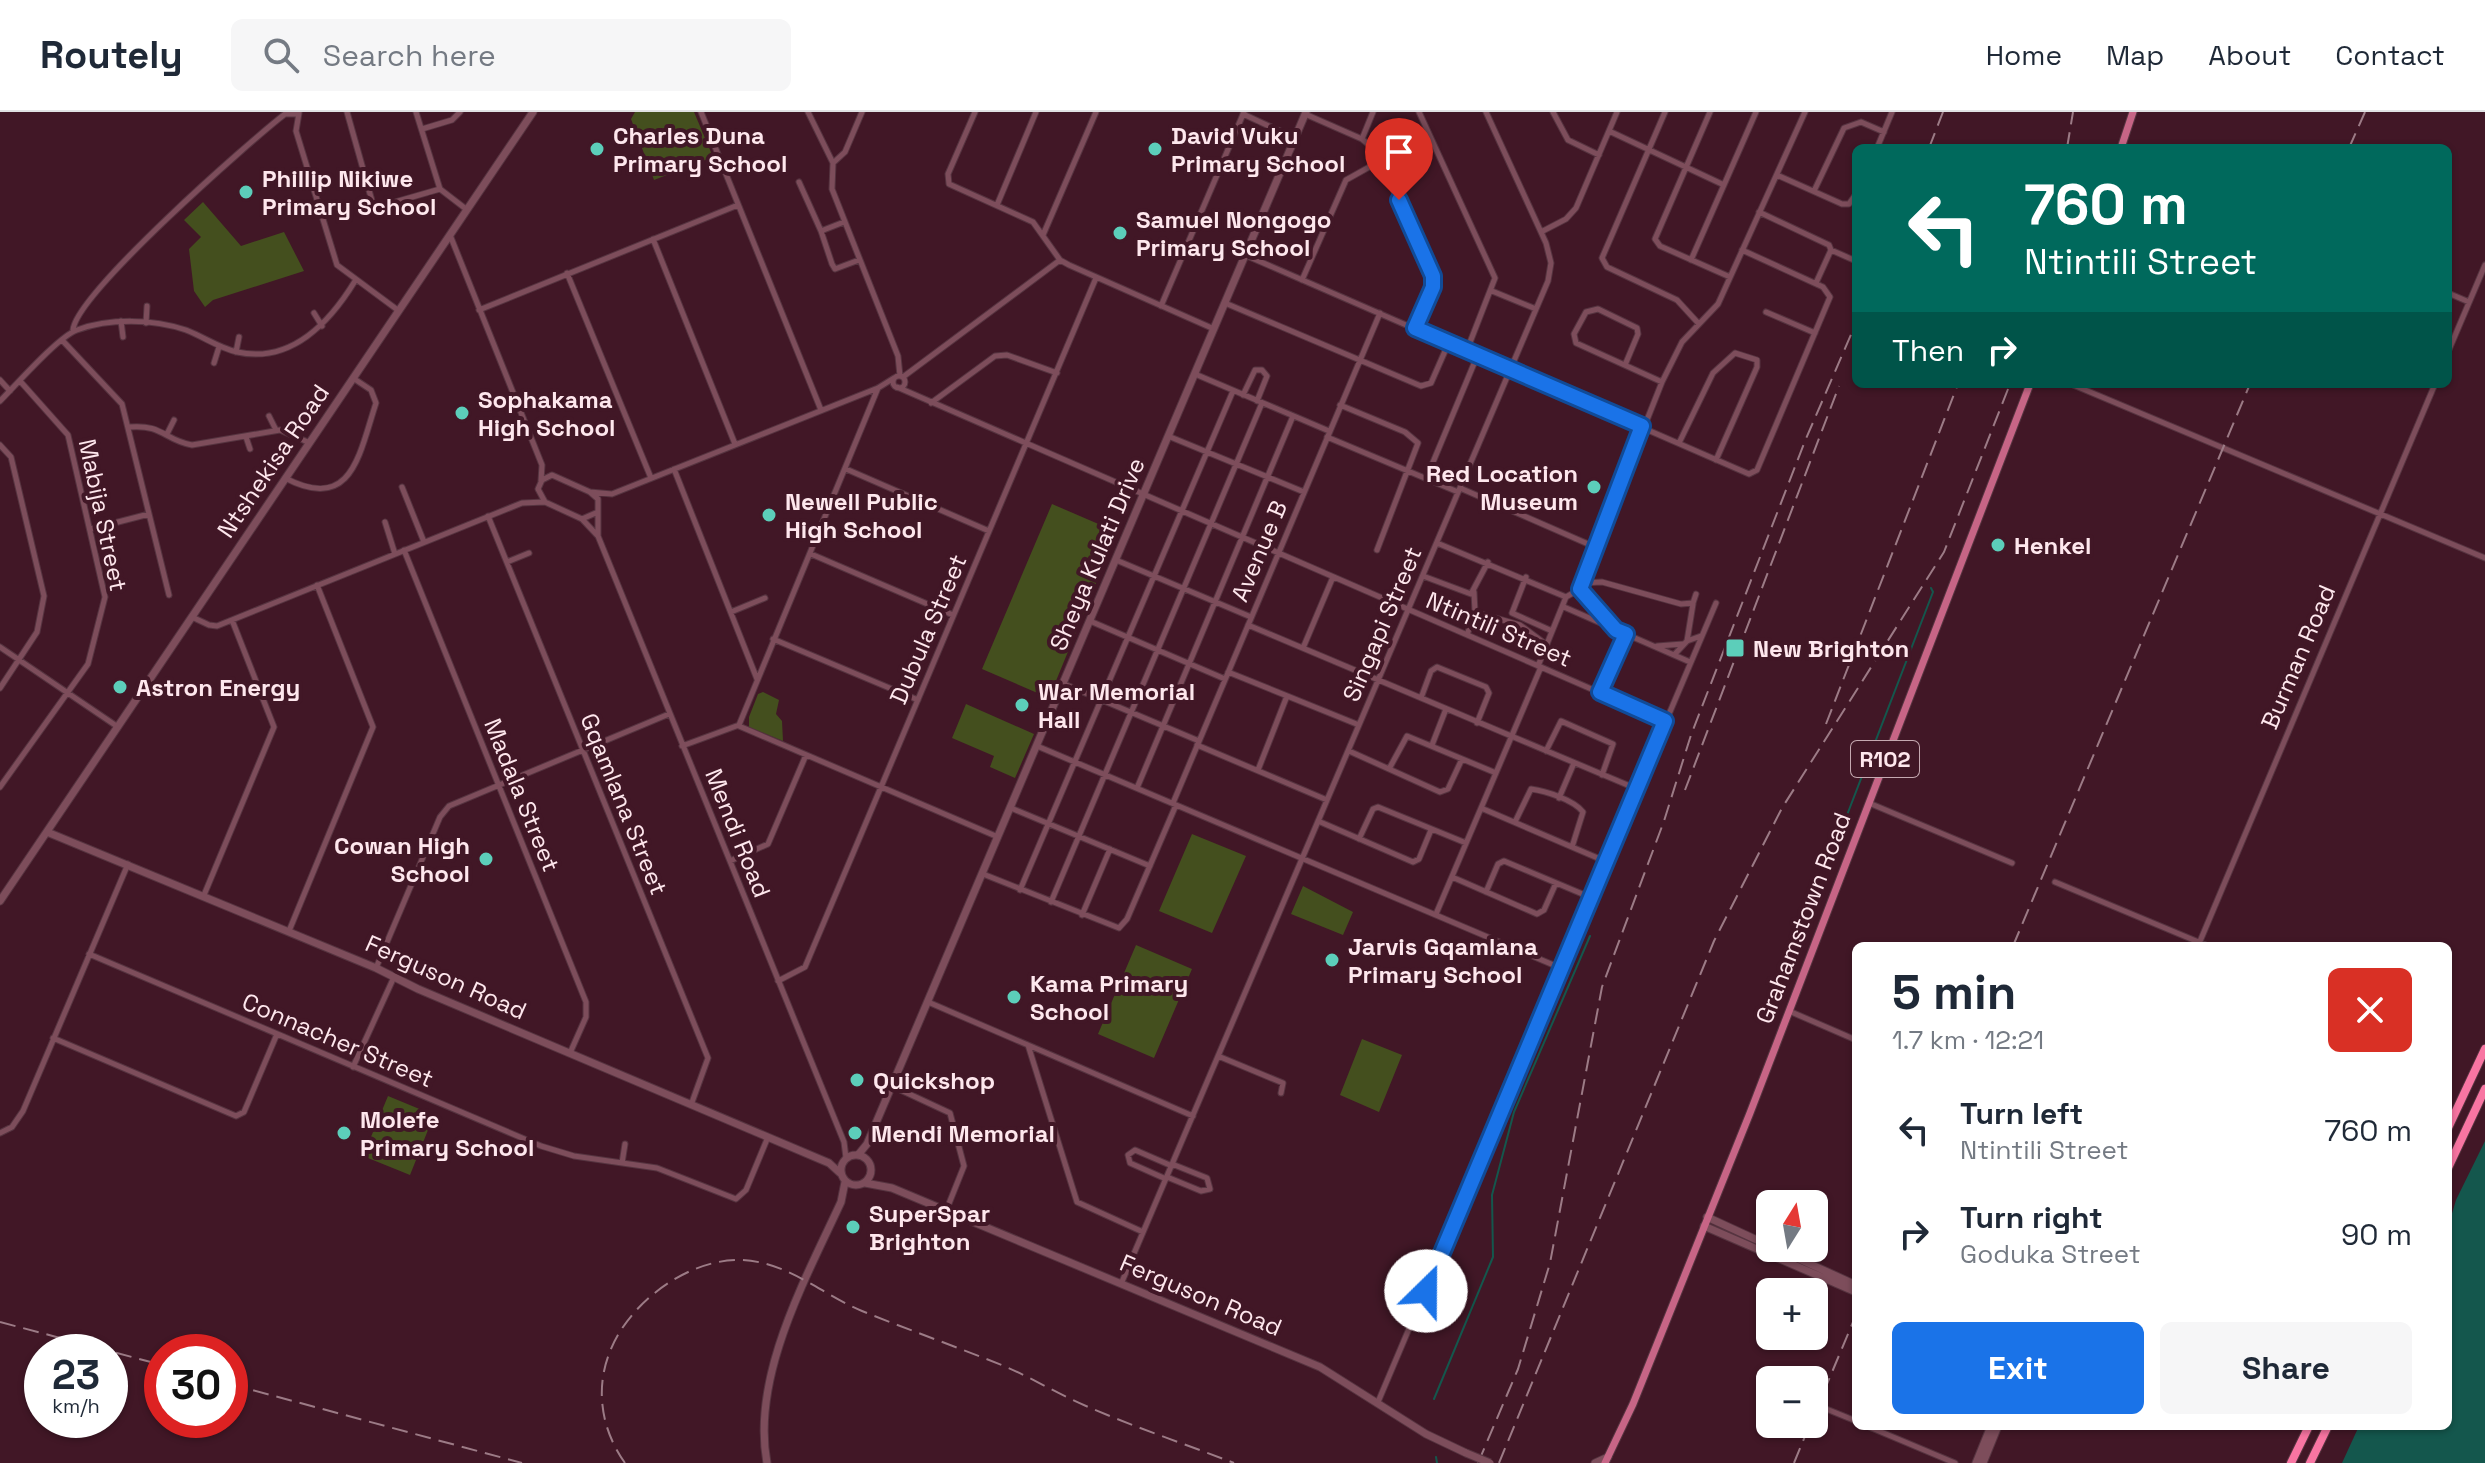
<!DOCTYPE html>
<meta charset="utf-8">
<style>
body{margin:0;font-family:"Space Grotesk",sans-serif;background:#f6f6f7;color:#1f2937;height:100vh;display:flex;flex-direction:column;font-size:30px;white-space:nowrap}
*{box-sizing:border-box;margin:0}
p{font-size:26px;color:#747a83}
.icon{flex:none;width:44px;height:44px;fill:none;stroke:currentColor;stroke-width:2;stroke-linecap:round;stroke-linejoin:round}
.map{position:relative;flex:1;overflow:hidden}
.panel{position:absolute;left:1852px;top:830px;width:600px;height:488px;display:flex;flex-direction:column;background:#fff;border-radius:12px;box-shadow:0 2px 6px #0004}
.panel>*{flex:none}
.top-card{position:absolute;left:1852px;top:32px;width:600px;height:244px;border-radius:12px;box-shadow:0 2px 6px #0004;background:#00695c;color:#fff;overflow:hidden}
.needle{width:52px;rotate:11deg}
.controls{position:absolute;left:1756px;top:1078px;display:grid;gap:16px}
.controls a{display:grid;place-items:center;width:72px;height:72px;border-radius:12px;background:#fff;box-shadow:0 2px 6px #0004;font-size:40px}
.speed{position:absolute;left:24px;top:1222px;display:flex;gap:16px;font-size:40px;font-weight:700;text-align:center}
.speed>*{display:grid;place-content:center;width:104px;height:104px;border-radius:50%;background:#fff;box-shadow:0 2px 6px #0004;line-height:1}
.speed small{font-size:20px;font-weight:400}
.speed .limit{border:12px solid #d22;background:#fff;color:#111}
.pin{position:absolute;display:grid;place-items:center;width:68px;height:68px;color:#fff;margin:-82px -34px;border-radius:50% 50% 50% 0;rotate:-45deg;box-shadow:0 0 8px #0007}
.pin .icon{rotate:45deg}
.me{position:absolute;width:88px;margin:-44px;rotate:23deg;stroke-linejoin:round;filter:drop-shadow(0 0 6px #0008)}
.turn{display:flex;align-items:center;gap:28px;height:168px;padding:0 40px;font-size:36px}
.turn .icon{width:104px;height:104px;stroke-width:2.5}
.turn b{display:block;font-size:56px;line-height:68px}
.then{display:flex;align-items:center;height:76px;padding:0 40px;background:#0003;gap:16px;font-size:30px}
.round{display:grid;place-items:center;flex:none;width:84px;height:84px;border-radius:12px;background:#f6f6f7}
.head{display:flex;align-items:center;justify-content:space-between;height:136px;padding:0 40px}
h1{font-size:48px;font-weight:600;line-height:60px}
.primary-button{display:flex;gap:16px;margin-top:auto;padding:16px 40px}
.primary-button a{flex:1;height:92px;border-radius:12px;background:#1a73e8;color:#fff;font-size:32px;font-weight:600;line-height:92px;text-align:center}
.primary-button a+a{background:#f6f6f7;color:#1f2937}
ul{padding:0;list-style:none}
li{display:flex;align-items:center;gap:24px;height:104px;padding:0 40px}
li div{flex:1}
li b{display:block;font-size:30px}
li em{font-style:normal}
header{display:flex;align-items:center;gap:48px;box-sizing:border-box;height:112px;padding:0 40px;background:#fff;border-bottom:2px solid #e0e1e3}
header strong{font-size:38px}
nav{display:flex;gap:44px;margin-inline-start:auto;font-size:28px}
.search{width:560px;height:72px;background:#f6f6f7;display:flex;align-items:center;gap:20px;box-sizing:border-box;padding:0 28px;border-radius:12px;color:#747a83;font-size:30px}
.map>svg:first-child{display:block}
</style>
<header>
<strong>Routely</strong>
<div class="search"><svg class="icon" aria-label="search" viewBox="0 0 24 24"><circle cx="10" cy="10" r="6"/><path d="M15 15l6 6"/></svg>Search here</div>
<nav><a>Home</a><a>Map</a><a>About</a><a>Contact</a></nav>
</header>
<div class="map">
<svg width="2485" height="1351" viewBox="0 0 2485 1351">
<rect width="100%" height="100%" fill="#411726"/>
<path fill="#444f1e" d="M 635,0 L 694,0 L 713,45 L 654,68 L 631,7 Z
M 203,90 L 241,134 L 284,120 L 304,159 L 213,188 L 205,195 L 194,179 L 189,137 L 201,125 L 184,108 Z
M 1052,392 L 1117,420 L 1049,586 L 982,557 Z
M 763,580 L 779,588 L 776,602 L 782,609 L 783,629 L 749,615 L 749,605 L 758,582 Z
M 966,592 L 1034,622 L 1015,666 L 990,655 L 994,644 L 952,626 Z
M 1192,722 L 1246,744 L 1212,821 L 1159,799 Z
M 1303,774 L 1353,800 L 1343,823 L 1291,802 Z
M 1136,833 L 1192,857 L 1154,946 L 1098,922 Z
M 1362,927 L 1402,943 L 1379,1000 L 1340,983 Z
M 388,984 L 434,1003 L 410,1063 L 363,1044 Z"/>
<path fill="#14574d" d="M 2485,1029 L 2485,1351 L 2342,1351 L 2359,1314 L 2448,1314 L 2448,1115 L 2456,1088 Z"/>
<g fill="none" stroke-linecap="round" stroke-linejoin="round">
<path stroke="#14574d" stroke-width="2" d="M 1842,716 L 1933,480 L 1931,476
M 1434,1287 L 1493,1145 L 1492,1083 L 1514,1000 L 1590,824
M 1436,1345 L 1437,1351"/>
<g stroke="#563440" stroke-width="7">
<path id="street" d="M 347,0 L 374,96 L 440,77
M 416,0 L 440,77 L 466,97
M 701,0 L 821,298
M 808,0 L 833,51 L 832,77 L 898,244 L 900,264
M 975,0 L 948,62 L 949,72 L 1033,110 L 1060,148 L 1069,153 L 1214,217
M 1419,0 L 1495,166 L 1467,238
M 1553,0 L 1568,28 L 1599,43
M 1665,0 L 1602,146 L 1607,155 L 1677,188 L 1699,212
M 1710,0 L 1655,127 L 1660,134 L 1730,165
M 299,1 L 296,19 L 337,153 L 399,199
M 1243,2 L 1295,26
M 1305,2 L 1362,27 L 1375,38 L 1433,164 L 1433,175 L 1415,216
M 422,17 L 452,8 L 460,0
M 1609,19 L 1724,73
M 1362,27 L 1373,0
M 1877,36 L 1892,0
M 833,51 L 845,40 L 862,0
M 1777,63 L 1842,92 L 1849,92 L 1856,82
M 799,70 L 821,119
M 1814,79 L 1844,16 L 1861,10 L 1884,20
M 997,93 L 1036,0
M 1759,100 L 1829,133 L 1831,138 L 1816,171
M 844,110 L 821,119 L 832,152 L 835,157 L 859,148
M 1541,120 L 1566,107 L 1576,96 L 1617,0
M 450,123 L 542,353 L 541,369
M 1043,123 L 1096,0
M 653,127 L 735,332
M 1831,138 L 1856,149
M 1245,143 L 1749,362 L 1757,358 L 1830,185 L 1823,175 L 1742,138
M 1691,148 L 1756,0
M 567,161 L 651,366
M 1302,168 L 1346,68 L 1380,49
M 1492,179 L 1536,197
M 2448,181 L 2469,190
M 1225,191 L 1421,274 L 1431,271 L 1449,230
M 1161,194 L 1244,0
M 479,198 L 738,93
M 1766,200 L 1815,221
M 314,201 L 322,214
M 121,209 L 123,225
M 146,211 L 147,194
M 73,218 C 76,182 249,30 285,2 L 298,2
M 62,228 L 122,292 L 169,483
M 236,240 L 239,225
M 2448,240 L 2485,153
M 214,251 L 219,235
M 1625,253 L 1638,222 L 1637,216 L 1598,197 L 1586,200 L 1574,222 L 1576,231 L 1662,270
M 1195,262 L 1329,319
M893 270a6 6 0 1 1 12 0a6 6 0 1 1-12 0Z
M 903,265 L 1060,148
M 0,268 L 10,279
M 2071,272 L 2485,446
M 897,275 L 1665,609
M 1243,283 L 1255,258 L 1262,258 L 1267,264 L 1257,289
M 0,289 C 16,273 59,224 77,218 C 110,206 153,207 186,218 C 204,225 219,236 237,240 C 291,252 330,210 355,169
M 931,291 L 995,244 L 1007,243 L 1057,261
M 1340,293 L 1405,320 L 1418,331 L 1377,438
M 269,304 L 276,318
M 129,315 C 163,312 164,328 192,333 L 280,318 L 310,331
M 167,322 L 174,308
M 1168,324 L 1304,380
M 246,325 L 250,337
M 1327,325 L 1458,380
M 1679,331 L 1713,261 L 1735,241 L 1757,248 L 1757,255 L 1716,348
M 0,333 L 11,345 L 44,484 L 37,520 L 0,576
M 674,357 L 757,567
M 846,357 L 989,419
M 552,363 L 590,380 L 598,387 L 598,400 L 582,407 L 545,390 L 538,377 L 542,368 Z
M 285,366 C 352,401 359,343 376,291 L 371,278 L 353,266
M 1426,367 L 1478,242
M 402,375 L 424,430
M 1460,376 L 1595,435
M 590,380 L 612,382 L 878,276 L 894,266
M 598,400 L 598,424 L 844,1030 L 846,1046
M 488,404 L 708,946 L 691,993
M 582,407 L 597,423
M 385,410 L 395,442
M 91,417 L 149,402
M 1437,431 L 1566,485
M 404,438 L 586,890 L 586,905 L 570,941
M 811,442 L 953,503
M 1116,448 L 1251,505
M 507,450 L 529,441
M 1423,464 L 1471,482 L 1488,450
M 1526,465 L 1512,501 L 1552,519
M 1582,471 L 1602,470 L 1681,492 L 1693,491 L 1696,482
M 1580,477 L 1614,515
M 1566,485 L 1580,477 L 1662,270 L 1682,230 L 1718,192 L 1805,0
M 1564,495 L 1690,550
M 731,500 L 765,486
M 1475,500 L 1520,513 L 1547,533
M 192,505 L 209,513 L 217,514 L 522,391 L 545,390
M 1090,509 L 1225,567
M 1248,513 L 1637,677
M 1467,523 L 1475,500 L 1474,480
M 773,527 L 918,588
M 1687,529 L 1693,492
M 1657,534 L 1683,532
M 0,535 L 118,615
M 1303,536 L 1333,465
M 1674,543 L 1687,529 L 1701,524
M 1538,554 L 1566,485
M 1228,560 L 1359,613
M 1064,572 L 1199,629
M 1600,580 L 1626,522
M 1421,586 L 1431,559 L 1437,555 L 1486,575 L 1489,581 L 1477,611
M 739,614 L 998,725
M 1197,633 L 1327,688
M 1432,633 L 1446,597
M 682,634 L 739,613 L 878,276
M 1037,634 L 1563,857
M 1349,639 L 1440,680 L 1448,677 L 1462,647
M 1546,639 L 1561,609 L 1613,632 L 1602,663
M 1389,657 L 1407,624 L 1496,661
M 1258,658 L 1287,584
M 0,675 L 88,552 L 105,485 L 68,323 L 20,269
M 1137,676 L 1293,304
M 1559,686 L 1574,651
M 1173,691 L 1380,201
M 1869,691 L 2012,751
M 1011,696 L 1150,754
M 1481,696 L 1607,750
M 1318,709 L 1413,750 L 1419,747 L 1431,718
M 1515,710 L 1531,677 C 1546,679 1574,688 1583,700 L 1572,735
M 1359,727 L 1373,697 L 1378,695 L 1466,731
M 730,749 L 768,732 L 806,643
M 983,762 L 1119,816 L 1127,807 L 1176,693
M 1452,765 L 1537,802 L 1544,798 L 1556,771
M 2055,770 L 2208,834
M 1020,778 L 1233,279
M 1486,780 L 1498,752 L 1504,749 L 1592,786
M 204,783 L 274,615 L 232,508
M 1051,790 L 1262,291
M 1436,802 L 1541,555
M 1082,803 L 1110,737
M 289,819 L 373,615 L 317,473
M 2198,834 L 2435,272
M 89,842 L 541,1034 L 574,1044 L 657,1056 L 736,1087 L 746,1078 L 768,1025
M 376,856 L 440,705 L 449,694 L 669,602
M 778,869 L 805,855 L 1096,166
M 928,890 L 1193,1004
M 1789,899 L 1856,928
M 53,926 L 236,1004 L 244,1000 L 277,922
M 1028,933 L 1077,1090 L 1143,1120
M 1218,944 L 1283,971 L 1281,981
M 353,955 L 394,865
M 892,974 L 950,1001 L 964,1054 L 946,1099
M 0,1021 L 12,1015 L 23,999 L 128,752
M 622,1051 L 625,1032
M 1167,1065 L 1201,1079 L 1210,1077 L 1207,1066 L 1172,1052
M 1166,1067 L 1130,1051 L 1128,1043 L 1135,1038 L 1172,1054
M 1121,1172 L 1548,169 L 1551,151 L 1546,131 L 1486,0
M 1378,1290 L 1716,491
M 1814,1292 L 1856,1309
M 1867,1314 L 1955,1351"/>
</g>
<g stroke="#563440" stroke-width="9">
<path id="secondary" d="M 47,720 L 376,856 L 418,877 L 829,1051 L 840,1061
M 0,789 L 533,0
M841 1058a15 15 0 1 1 30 0a15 15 0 1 1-30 0Z
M 858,1043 L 867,1032 L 1306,0
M 865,1071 L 892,1076 L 1320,1255 L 1426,1322 L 1466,1341
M 1707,1105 L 1770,1134
M 1704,1114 L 1856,1180
M 1775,1136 L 1856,1173
M 767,1351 C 751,1265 805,1168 841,1090 L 845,1070
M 1595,1351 L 1608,1345
M 1976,1351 L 1991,1314
M 1983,1351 L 1998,1314"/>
</g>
<g stroke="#563440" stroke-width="9">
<path id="primary" d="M 2121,36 L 2133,0
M 1605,1351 L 1633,1292 L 1750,1001 L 2030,272"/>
</g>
<g stroke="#563440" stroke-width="10">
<path id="highway" d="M 2448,1016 L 2485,937
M 2448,1056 L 2485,977
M 2291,1351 L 2309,1314
M 2310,1351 L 2328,1314"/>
</g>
<use href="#street" stroke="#7d4d5b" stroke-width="5"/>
<use href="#secondary" stroke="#7d4d5b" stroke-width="7"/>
<use href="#primary" stroke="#c76586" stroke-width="7"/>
<use href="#highway" stroke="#f875a2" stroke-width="8"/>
<path stroke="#9c7b86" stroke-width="2" stroke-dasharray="16 8" stroke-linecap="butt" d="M 1929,36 L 1943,0
M 2067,36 L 2073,0
M 2349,36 L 2365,0
M 1826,612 L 1958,272
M 1685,678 L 1839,274
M 2013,834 L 2250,272
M 0,1210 L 162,1253
M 230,1272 L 522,1351
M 1814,1303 L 1856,1203
M 625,1351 C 602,1319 595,1279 609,1242 C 627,1192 687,1147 740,1148 C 787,1149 821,1182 862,1199 C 909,1218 957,1235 1004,1254 C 1032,1266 1058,1282 1086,1294 C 1134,1315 1185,1332 1234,1351
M 1478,1351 L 1518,1257 L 1550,1151 L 1602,875 L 1664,709 L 1691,623 L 1805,329 L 1856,211
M 1499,1351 L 1714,829 L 1782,696 L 1944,440 L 2010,272
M 1794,1351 L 1810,1312"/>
<g stroke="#563440" stroke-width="9" stroke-linecap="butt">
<path id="secondary-bridge" d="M 1466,1341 L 1490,1351"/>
</g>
<use href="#secondary-bridge" stroke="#7d4d5b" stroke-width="7"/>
</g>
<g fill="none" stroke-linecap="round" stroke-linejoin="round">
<g stroke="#114b97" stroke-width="20">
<path id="route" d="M 1399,88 L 1433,164 L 1433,175 L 1415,216 L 1642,314 L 1580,477 L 1616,518 L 1626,522 L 1600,580 L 1665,609 L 1426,1179"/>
</g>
<use href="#route" stroke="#1a73e8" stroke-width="14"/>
</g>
<g fill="#5cceba" stroke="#411726" stroke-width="3">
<circle cx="597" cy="37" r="8"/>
<circle cx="1155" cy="37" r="8"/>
<circle cx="246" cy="80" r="8"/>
<circle cx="1120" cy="121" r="8"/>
<circle cx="462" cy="301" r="8"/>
<circle cx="1594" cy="375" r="8"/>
<circle cx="769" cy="403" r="8"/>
<circle cx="1998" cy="433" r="8"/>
<rect x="1725" y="526" width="20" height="20" rx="4"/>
<circle cx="120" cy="575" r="8"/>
<circle cx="1022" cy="593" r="8"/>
<circle cx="486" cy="747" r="8"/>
<circle cx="1332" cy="848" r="8"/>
<circle cx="1014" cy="885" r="8"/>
<circle cx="857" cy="968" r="8"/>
<circle cx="344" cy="1021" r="8"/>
<circle cx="855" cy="1021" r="8"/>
<circle cx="853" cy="1115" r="8"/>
</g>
<g text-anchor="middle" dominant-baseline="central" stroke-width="8" stroke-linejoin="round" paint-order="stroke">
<rect fill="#411726" stroke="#c5a9b1" stroke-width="2" x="1851" y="629" width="68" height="36" rx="6"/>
<g font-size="22" font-weight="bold" fill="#fee7ed">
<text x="1885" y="647">R102</text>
</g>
<g font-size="24" font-weight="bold" fill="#fee7ed" stroke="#411726" text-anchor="start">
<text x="613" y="23">Charles Duna<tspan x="613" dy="28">Primary School</tspan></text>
<text x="1171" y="23">David Vuku<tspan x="1171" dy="28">Primary School</tspan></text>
<text x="262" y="66">Phillip Nikiwe<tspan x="262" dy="28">Primary School</tspan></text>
<text x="1136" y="107">Samuel Nongogo<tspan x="1136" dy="28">Primary School</tspan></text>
<text x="478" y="287">Sophakama<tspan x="478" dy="28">High School</tspan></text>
<text x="1578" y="361" text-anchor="end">Red Location<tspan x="1578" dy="28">Museum</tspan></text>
<text x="785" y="389">Newell Public<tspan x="785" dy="28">High School</tspan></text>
<text x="2014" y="433">Henkel</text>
<text x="1753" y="536">New Brighton</text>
<text x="136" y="575">Astron Energy</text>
<text x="1038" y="579">War Memorial<tspan x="1038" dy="28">Hall</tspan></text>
<text x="470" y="733" text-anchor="end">Cowan High<tspan x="470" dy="28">School</tspan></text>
<text x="1348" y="834">Jarvis Gqamlana<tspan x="1348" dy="28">Primary School</tspan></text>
<text x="1030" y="871">Kama Primary<tspan x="1030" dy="28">School</tspan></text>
<text x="873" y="968">Quickshop</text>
<text x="360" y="1007">Molefe<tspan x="360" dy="28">Primary School</tspan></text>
<text x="871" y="1021">Mendi Memorial</text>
<text x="869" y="1101">SuperSpar<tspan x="869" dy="28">Brighton</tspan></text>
</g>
<g font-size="24" fill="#fee7ed" stroke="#411726">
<text transform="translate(273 349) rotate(-56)">Ntshekisa Road</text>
<text transform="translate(103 403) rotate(78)">Mabija Street</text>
<text transform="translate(1259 439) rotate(-67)">Avenue B</text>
<text transform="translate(1097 442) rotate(-67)">Sheya Kulati Drive</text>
<text transform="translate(1382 512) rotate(-67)">Singapi Street</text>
<text transform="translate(928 517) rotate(-67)">Dubula Street</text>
<text transform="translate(1499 517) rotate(23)">Ntintili Street</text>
<text transform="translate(2298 545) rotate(-67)">Burman Road</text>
<text transform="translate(522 683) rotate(68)">Madala Street</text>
<text transform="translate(624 692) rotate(68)">Gqamlana Street</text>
<text transform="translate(738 721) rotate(68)">Mendi Road</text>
<text transform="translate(1803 806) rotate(-69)">Grahamstown Road</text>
<text transform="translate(446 865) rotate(24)">Ferguson Road</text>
<text transform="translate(338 928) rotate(23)">Connacher Street</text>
<text transform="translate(1201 1183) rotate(23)">Ferguson Road</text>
</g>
</g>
</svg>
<div class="controls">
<a><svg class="needle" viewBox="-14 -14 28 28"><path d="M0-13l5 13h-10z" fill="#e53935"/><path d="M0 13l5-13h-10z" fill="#747a83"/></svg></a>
<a>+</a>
<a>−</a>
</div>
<div class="speed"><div>23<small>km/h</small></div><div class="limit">30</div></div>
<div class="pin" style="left:1399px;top:88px;background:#d93025"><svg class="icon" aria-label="arrive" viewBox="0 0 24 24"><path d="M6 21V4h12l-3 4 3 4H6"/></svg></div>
<svg class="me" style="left:1426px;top:1179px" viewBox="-20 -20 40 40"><circle r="19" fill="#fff"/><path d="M0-13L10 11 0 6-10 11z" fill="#1a73e8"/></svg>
<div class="top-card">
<div class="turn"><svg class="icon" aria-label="left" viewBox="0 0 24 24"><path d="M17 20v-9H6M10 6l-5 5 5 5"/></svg><div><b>760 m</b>Ntintili Street</div></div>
<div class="then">Then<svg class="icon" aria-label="right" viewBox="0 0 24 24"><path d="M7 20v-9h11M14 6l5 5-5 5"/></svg></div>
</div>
<section class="panel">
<div class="head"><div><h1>5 min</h1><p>1.7 km · 12:21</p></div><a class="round" style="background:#d93025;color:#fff"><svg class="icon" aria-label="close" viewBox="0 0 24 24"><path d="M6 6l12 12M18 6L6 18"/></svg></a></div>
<ul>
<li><svg class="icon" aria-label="left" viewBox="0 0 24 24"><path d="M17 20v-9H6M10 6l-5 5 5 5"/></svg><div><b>Turn left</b><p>Ntintili Street</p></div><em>760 m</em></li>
<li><svg class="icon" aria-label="right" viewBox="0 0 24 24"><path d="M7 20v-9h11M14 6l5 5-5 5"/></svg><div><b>Turn right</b><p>Goduka Street</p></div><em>90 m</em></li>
</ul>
<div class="primary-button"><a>Exit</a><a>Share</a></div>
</section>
</div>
